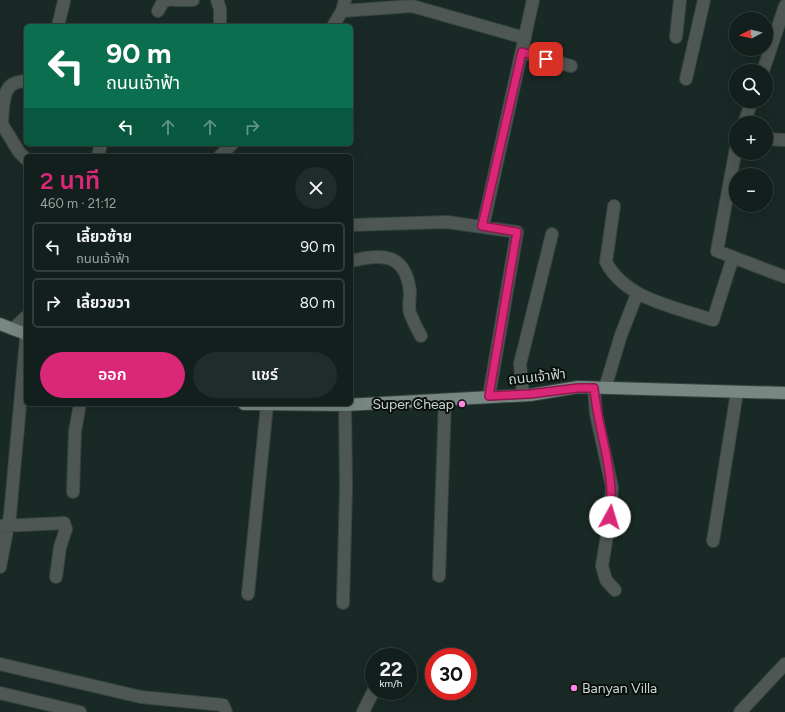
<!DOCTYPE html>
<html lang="th">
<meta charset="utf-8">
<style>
body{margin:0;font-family:Figtree,"Noto Sans Thai",sans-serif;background:#202c29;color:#f1f3f6;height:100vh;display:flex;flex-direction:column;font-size:15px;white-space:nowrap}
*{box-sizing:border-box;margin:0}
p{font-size:13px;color:#9da2a3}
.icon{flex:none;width:22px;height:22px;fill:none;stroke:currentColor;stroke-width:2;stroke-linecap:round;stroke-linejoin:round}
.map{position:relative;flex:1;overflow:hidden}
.details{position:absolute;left:24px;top:154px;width:329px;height:252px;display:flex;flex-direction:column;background:#131f1c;border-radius:6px;box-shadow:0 4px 16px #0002,0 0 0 1px #323d3b}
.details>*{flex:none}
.hud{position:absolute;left:24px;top:24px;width:329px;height:122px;border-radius:6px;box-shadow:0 4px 16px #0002,0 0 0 1px #323d3b;background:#0b6e4f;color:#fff;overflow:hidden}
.needle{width:26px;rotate:263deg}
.controls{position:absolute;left:729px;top:12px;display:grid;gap:8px}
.controls a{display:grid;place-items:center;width:44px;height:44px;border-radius:50%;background:#131f1c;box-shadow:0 4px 16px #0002,0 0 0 1px #323d3b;font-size:20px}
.speed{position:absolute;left:365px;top:648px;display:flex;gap:8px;font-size:20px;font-weight:700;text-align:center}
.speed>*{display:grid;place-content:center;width:52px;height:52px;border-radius:50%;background:#131f1c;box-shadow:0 4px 16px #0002,0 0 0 1px #323d3b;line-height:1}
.speed small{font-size:10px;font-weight:400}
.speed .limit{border:6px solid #d22;background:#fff;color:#111}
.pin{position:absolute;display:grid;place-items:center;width:34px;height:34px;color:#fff;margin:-17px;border-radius:8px;box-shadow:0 2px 6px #0006}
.me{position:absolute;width:44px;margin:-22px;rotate:6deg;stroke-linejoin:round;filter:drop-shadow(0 0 3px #0008)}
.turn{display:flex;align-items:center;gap:14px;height:84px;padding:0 16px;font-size:18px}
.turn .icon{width:52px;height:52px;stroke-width:2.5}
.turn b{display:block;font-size:28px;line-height:34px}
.lanes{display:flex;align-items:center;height:38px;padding:0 16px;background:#0003;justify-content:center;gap:20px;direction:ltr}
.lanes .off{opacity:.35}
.round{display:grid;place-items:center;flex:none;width:42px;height:42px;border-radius:21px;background:#202c29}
.head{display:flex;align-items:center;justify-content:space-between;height:68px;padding:0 16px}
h1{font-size:24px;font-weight:600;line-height:30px;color:#db2777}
.button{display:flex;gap:8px;margin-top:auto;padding:8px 16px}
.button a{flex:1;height:46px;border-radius:24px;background:#db2777;color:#fff;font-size:16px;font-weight:600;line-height:46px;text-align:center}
.button a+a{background:#202c29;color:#f1f3f6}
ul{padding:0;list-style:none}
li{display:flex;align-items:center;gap:12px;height:50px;margin:0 8px 6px;padding:0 8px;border:2px solid #323d3b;border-radius:6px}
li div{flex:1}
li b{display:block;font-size:15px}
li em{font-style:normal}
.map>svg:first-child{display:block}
</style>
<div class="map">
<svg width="785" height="712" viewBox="0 0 785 712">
<rect width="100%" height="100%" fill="#192925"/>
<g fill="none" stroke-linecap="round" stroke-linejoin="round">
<g stroke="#354541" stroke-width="14">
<path id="minor" d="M 175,0 L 193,0
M 217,0 L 220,9 L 220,26
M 158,11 L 164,0 L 170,0
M 342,11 L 412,6 L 525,38
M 58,26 L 64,1
M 333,26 L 342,11 L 345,0
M 676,37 L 680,0
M 522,52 L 571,66
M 763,71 L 785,6
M 686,79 L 704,0
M 0,121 L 19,152 L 26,159
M 2,123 C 3,111 2,90 13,84 C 17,82 22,81 26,81
M 744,123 L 752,101
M 766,139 L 785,140
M 736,148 L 717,251 L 785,277
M 98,156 L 101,144
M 220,156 L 232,144
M 614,206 L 606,262 C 626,300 676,307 713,320 L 733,257
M 351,225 L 447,222 L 517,232 L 489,396
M 483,226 L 533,0
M 351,261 C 382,253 406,253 410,292 C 410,299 408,307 410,313 C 413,321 417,329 421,336
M 13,329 L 26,317
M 594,388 L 596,414 L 612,487 L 610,517 L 602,566 L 606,580 L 615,590
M 605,388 L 621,335 L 637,294
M 523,395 L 520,364 L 552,234
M 73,492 L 75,431 L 80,404
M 1,526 L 64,523 L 66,529 L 60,547 L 56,577
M 713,541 L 737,392
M 0,567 L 10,515 L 26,339
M 439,576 L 445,400
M 248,594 L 267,405
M 343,603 L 346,487 L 345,404
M 383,657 L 383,655
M 0,664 L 141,697 L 223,705 L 226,712
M 0,693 L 80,712
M 363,712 L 374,690
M 740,712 L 785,664"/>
</g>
<g stroke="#354541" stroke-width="14">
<path id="major" d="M 0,324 L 26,334
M 244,404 L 345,405 L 530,395 L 578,387 L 785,393"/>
</g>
<use href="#minor" stroke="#4f5754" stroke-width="12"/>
<use href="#major" stroke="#788782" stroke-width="12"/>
</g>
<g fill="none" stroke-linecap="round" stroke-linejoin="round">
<g stroke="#8e194d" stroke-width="10">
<path id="route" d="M 546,59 L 522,52 L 482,226 L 517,232 L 489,396 L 530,394 L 578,388 L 594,388 C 598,432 616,472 610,517"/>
</g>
<use href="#route" stroke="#db2777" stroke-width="7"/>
</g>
<g fill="#fd86e2" stroke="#09100e" stroke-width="1.5">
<circle cx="462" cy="404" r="4"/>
<circle cx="574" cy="688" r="4"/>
</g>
<g text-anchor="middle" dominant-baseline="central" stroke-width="4" stroke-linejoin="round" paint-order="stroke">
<g font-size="14" fill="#cbd5d1" stroke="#09100e">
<text transform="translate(537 377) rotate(-6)">ถนนเจ้าฟ้า</text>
</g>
<g font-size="14" fill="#cbd5d1" stroke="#09100e" text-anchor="end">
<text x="454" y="404">Super Cheap</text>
<text x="582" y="688" text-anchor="start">Banyan Villa</text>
</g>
</g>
</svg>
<div class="controls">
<a><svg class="needle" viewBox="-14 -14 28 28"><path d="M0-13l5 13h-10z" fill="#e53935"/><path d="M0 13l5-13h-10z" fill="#9da2a3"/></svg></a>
<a><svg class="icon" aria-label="search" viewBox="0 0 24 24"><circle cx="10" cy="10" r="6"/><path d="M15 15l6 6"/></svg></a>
<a>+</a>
<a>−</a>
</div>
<div class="speed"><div>22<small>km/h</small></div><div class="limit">30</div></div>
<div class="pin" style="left:546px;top:59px;background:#d93025"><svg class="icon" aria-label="arrive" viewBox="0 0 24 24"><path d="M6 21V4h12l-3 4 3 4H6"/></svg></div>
<svg class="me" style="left:610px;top:517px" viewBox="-20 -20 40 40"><circle r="19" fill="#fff"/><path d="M0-13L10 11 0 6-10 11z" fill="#db2777"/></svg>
<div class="hud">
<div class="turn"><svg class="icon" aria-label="left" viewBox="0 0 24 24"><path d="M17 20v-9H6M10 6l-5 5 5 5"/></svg><div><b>90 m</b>ถนนเจ้าฟ้า</div></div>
<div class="lanes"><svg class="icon" aria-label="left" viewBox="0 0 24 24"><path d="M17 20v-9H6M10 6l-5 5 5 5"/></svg><svg class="icon off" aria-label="ahead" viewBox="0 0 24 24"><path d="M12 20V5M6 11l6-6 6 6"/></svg><svg class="icon off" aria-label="ahead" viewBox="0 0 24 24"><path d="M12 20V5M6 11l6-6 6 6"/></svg><svg class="icon off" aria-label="right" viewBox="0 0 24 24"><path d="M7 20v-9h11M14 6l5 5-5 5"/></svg></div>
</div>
<section class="details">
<div class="head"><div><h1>2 นาที</h1><p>460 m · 21:12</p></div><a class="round"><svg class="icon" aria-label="close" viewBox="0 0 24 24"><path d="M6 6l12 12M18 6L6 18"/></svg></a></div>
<ul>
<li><svg class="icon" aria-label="left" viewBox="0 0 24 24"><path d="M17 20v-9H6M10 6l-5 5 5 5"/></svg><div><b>เลี้ยวซ้าย</b><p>ถนนเจ้าฟ้า</p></div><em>90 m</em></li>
<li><svg class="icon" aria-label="right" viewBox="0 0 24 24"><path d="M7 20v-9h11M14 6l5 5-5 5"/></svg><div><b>เลี้ยวขวา</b></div><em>80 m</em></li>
</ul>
<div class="button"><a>ออก</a><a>แชร์</a></div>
</section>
</div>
